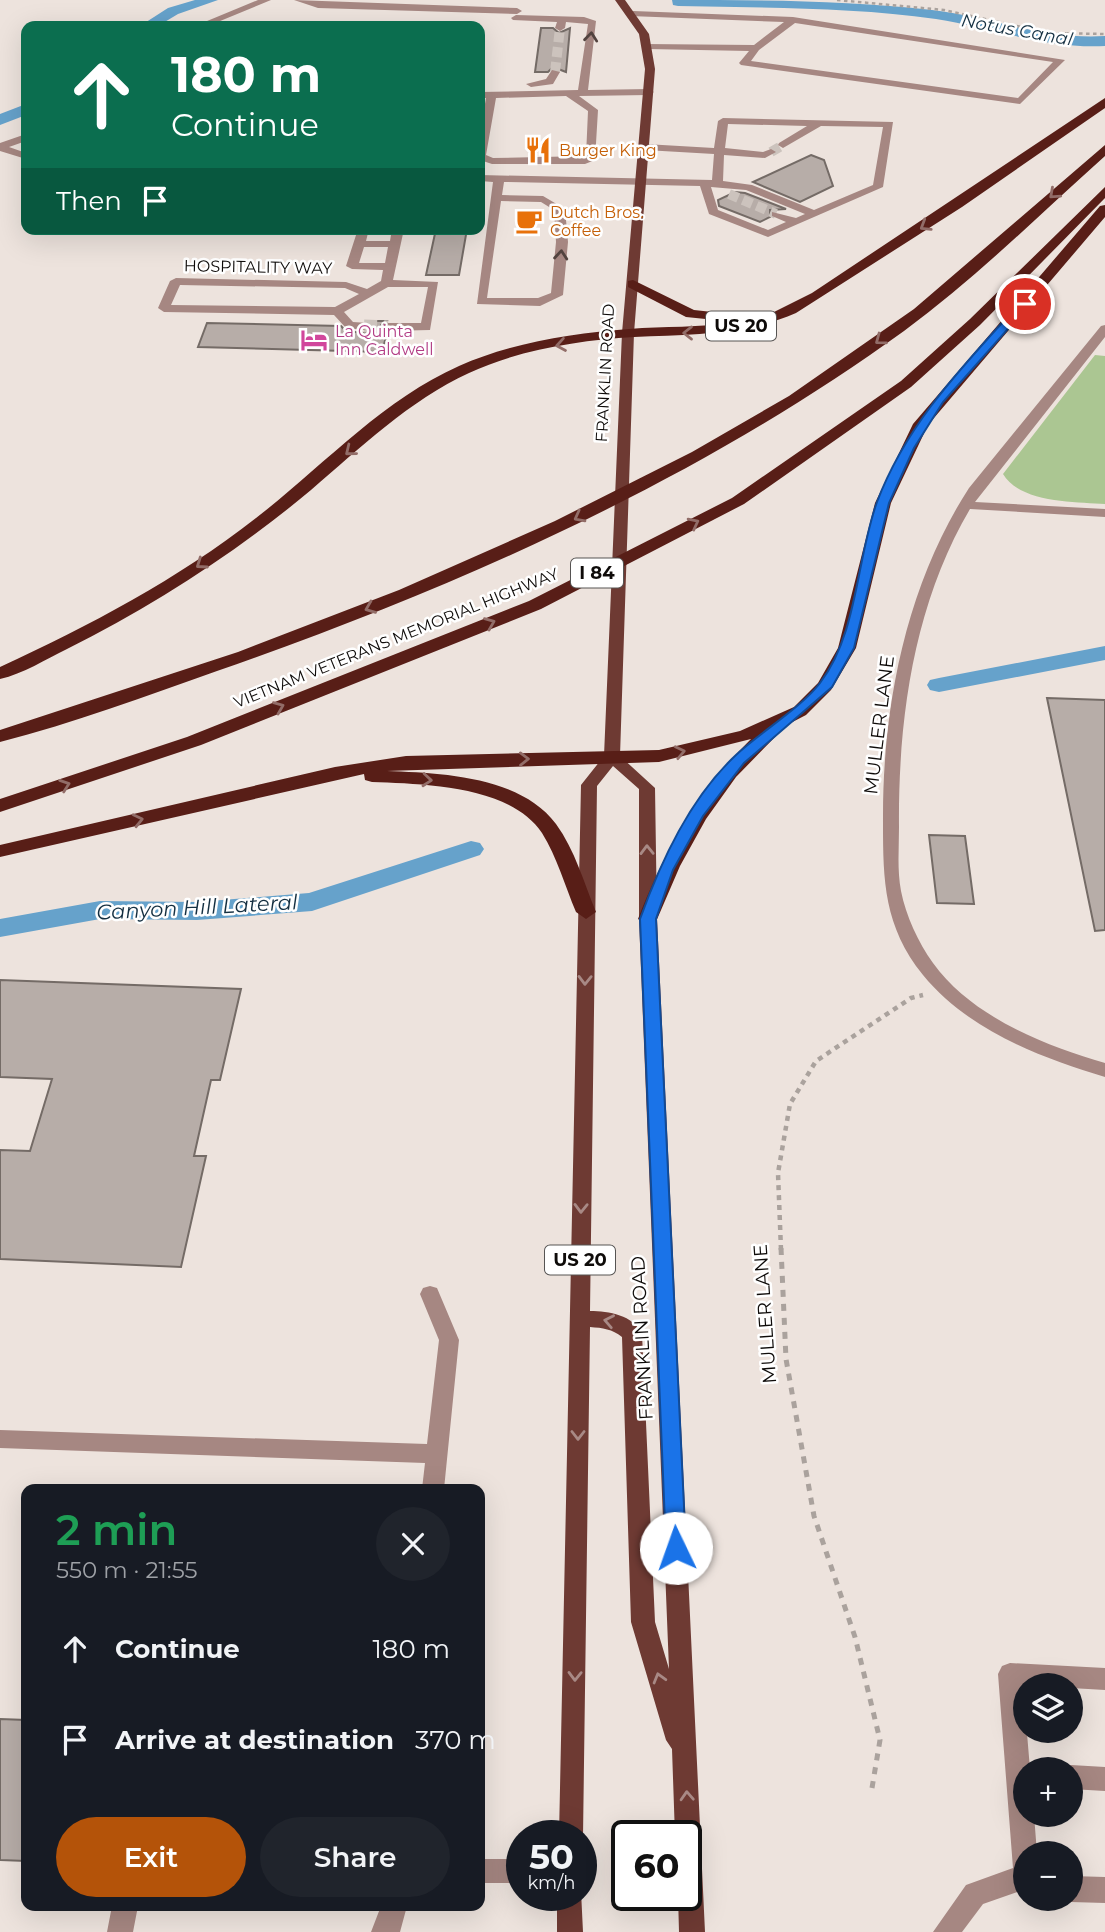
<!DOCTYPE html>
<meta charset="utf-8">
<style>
body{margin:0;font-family:Montserrat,sans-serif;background:#20242c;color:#f1f3f6;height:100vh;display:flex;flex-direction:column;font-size:26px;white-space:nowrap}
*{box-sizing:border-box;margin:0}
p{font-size:23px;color:#9ea1a6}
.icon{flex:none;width:38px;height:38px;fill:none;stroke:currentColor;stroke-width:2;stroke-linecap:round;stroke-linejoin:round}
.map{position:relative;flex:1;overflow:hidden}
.details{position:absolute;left:21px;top:1484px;width:464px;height:427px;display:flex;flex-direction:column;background:#171b24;border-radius:14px;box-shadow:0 7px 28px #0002}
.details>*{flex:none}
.top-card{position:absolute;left:21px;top:21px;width:464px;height:214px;border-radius:14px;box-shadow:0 7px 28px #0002;background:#0b6e4f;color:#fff;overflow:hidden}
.controls{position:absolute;left:1013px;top:1673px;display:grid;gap:14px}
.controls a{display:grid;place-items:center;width:70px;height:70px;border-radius:50%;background:#171b24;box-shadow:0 7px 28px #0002;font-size:35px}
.speed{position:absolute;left:506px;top:1820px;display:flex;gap:14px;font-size:35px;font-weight:700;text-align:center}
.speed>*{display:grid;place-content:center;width:91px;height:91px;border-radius:50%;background:#171b24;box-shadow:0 7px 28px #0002;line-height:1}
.speed small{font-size:18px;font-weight:400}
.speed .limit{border:4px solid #111;border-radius:10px;background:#fff;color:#111}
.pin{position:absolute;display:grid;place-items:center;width:60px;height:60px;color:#fff;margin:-30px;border:4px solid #fff;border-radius:50%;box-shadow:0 2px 7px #0007}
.me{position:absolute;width:77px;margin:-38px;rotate:357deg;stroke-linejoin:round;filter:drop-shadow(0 0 5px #0008)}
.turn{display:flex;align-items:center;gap:24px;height:147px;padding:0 35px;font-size:32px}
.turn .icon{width:91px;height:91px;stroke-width:2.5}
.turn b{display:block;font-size:49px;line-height:60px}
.then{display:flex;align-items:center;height:66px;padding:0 35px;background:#0003;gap:14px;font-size:26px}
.round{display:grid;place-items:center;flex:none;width:74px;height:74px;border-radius:37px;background:#20242c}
.summary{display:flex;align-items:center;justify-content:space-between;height:119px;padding:0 35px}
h1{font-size:42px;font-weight:600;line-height:52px;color:#1e9e55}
.button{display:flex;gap:14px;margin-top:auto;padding:14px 35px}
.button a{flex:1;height:80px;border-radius:42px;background:#b45309;color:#fff;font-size:28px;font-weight:600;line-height:80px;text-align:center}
.button a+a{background:#20242c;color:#f1f3f6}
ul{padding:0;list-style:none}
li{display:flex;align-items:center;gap:21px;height:91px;padding:0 35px}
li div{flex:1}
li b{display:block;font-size:26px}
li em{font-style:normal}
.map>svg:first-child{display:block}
</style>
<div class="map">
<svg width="1105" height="1932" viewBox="0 0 1105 1932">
<rect width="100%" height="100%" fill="#ede3dd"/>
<path fill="#abc692" d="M 1095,355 L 1105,356 L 1105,504 C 1075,502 1020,503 1003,474 Z"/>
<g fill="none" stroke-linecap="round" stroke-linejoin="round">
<path fill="#66a2cb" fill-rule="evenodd" d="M 195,0 L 218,0 L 178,14 L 158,26 L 140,26 L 168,8 Z
M 672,0 C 759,0 846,0 932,10 C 991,17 1045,40 1105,36 L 1105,46 C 1046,49 993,28 936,19 C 851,7 764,8 678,6 L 673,5 Z
M 26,104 L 26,115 L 0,125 L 0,114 Z
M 1105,646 L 1105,660 L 939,692 L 930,690 L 927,685 L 930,680 L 939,678 Z
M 471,841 L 480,843 L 484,849 L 480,855 L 312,911 L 197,920 L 100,919 L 0,937 L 0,919 L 100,901 L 197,902 L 309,893 Z"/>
</g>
<path fill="#b7ada8" stroke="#746b66" stroke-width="2" d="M 541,28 L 553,28 L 559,33 L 570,28 L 566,72 L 553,67 L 548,72 L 535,72 Z
M 811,155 L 824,160 L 833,186 L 800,202 L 753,182 Z
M 735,192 L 745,193 L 786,209 L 770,210 L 770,217 L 760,222 L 719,206 L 718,200 Z
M 436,229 L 467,229 L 459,275 L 426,275 Z
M 369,321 L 386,321 L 380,326 L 387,333 L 382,352 L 198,347 L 207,323 L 341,326 L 346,331 L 364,333 L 373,327 Z
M 1047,698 L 1105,700 L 1105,930 L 1095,931 Z
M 929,835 L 965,836 L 974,904 L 937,903 Z
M 0,980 L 241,989 L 220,1080 L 211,1080 L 194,1156 L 206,1156 L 181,1267 L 0,1259 L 0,1150 L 30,1151 L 52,1079 L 0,1077 Z
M 0,1719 L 26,1720 L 26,1861 L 0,1860 Z"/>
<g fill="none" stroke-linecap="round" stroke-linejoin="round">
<path stroke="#ccc3bd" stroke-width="10" stroke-dasharray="10 5" stroke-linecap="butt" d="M 555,72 L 560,28
M 771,152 L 783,145
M 729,194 L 776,214"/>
<path stroke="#ccc3bd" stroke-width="13" stroke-dasharray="13 7" stroke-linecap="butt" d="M 364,326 L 388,327"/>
<path stroke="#aaa29d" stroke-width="2.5" stroke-dasharray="3.5 3.5" stroke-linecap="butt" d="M 837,0 L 944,10 L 1049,33 L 1105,34"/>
<path stroke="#aaa29d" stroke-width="4.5" stroke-dasharray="5 5" stroke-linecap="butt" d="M 781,1250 L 778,1173 L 790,1104 L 816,1061 L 911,998 L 923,995"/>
<path stroke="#aaa29d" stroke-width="5" stroke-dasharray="7 7" stroke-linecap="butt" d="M 781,1248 L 786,1359 L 814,1516 L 855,1637 L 880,1740 L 871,1794"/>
<path fill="#a68782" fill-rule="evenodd" d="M 258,0 L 271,0 L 208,26 L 195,26 Z
M 294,0 L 517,8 L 522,11 L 517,14 L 318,8 Z
M 633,11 L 793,17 L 1065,60 L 1020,104 L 741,65 L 739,63 L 749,51 L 648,49 L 645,48 L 645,44 L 754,45 L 784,22 L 630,16 L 628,14 ZM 795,23 L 1053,62 L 1018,98 L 751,61 L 759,50 Z
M 516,15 L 584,17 L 596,21 L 588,90 L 649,89 L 654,92 L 649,95 L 579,96 L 598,110 L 595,160 L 585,164 L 492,164 L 480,160 L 480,133 L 486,98 L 480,98 L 480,92 L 578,90 L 588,24 L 566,22 L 565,28 L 560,31 L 555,28 L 557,22 L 513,20 L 511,18 ZM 566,96 L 588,111 L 586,156 L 493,158 L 486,155 L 496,98 Z
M 552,70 L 560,72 L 553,84 L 531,87 L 526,84 L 546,79 Z
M 723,118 L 893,122 L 883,187 L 768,237 L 709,214 L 700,186 L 504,182 L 502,195 L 543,196 L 565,209 L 568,242 L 563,295 L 540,306 L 477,304 L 493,182 L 480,181 L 480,175 L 712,180 L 714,154 L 645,150 L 640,147 L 645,144 L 714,148 L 718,121 ZM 728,124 L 807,126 L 779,143 L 778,145 L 783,148 L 821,126 L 883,127 L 873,185 L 814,210 L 752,185 L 723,181 L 724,155 L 765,158 L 776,152 L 771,149 L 763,152 L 725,148 ZM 711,187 L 746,190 L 805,214 L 796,218 L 772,212 L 772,216 L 786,222 L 768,230 L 718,210 ZM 501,201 L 541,202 L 554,210 L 556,242 L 551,293 L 538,298 L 487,298 Z
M 26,134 L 26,141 L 9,147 L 26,153 L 26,159 L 0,151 L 0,143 Z
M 358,229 L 369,229 L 366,241 L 390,241 L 392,229 L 404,229 L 393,280 L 438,282 L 430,330 L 388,331 L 382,327 L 388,323 L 421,323 L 428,287 L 388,287 L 344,312 L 353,322 L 368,323 L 370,326 L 364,330 L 346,328 L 334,315 L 164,312 L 158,308 L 170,281 L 176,278 L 346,282 L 367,289 L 381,281 L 383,270 L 352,269 L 346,266 ZM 364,247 L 388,247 L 385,263 L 359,263 ZM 180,285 L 345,288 L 359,294 L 335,307 L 171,305 Z
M 1105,325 L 1105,337 L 975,502 L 1105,509 L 1105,517 L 970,509 C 914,604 898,719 899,827 C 899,848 897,870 901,891 C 906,916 918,942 933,963 C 972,1017 1044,1045 1105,1063 L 1105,1077 C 1039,1057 968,1030 923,975 C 882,924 883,876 883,815 C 883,701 908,582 969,488 L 1101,326 Z
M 430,1286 L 437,1288 L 459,1340 L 444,1489 L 422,1489 L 425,1463 L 0,1448 L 0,1430 L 427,1444 L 439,1340 L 420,1294 L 423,1288 Z
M 1010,1663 L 1105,1668 L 1105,1690 L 1071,1688 L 1071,1685 L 1023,1686 L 1030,1769 L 1026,1769 L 1026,1815 L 1034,1815 L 1037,1853 L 1026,1853 L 1026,1889 L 983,1904 L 962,1932 L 933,1932 L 966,1885 L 1013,1868 L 998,1674 L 1002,1666 Z
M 1071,1765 L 1105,1767 L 1105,1791 L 1071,1789 L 1071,1769 L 1062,1769 Z
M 480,1859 L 522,1859 L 522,1883 L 480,1883 Z
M 1071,1876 L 1105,1877 L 1105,1903 L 1071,1902 L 1064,1899 L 1071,1899 Z
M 112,1906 L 138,1906 L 133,1932 L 107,1932 Z
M 381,1906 L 407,1906 L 400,1932 L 371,1932 Z"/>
<path fill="#6e3a33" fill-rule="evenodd" d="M 615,0 L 625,0 L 649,34 L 655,69 L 634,333 L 620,756 L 655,788 L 657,919 L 705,1932 L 679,1932 L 678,1895 L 686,1895 L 686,1836 L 675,1836 L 672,1749 L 666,1740 L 631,1622 L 622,1337 C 612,1329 603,1328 590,1327 L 583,1836 L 581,1842 L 581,1836 L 559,1836 L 581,785 L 604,756 L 622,333 L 645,69 L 639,34 ZM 613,766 L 639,789 L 639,919 L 669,1669 L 655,1622 L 642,1334 C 633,1315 609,1311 590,1311 L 597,786 Z
M 581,1891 L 583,1932 L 557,1932 L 557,1895 L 581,1895 Z"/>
<path fill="#581e17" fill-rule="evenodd" d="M 1105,98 L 1105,108 L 962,207 L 796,313 C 744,336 689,334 634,337 C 580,340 518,350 469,373 C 410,400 360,448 311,490 C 237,552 155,605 67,649 C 46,659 23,674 0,679 L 0,667 C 89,626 178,579 256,518 C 321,468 382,400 459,366 C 510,343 573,333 629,329 C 664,326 700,328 735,322 L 686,317 L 628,287 L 628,281 L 633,280 L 694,310 L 740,315 L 742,318 L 736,322 L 772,313 L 812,293 Z
M 1105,145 L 1105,156 C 1039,215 976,278 904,331 C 697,481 458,587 217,671 C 146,696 74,723 0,742 L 0,730 L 238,652 L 399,590 L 555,521 L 692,452 L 789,396 L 914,309 Z
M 1105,187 L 1105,198 L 980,325 L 911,387 L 744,504 L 541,609 L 201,745 L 0,812 L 0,799 L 187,737 L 529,601 L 732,498 L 901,381 L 970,319 Z
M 1105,205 L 1105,217 L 928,425 L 891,503 L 856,648 L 831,690 L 806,715 L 777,730 L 776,736 L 736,777 L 706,819 L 680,866 L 655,924 L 648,926 L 638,919 C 664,852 699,790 751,739 L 659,762 L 387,771 C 441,773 520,776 556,824 C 575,850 584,883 596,912 L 586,919 L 576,912 C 565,886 557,857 542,833 C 510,785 423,784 372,782 L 365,780 L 364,774 L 0,857 L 0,845 L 335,767 L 406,756 L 659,750 L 740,731 L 794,707 L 818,683 L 838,648 L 875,503 L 913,424 L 1100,206 Z"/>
</g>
<defs><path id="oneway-chevron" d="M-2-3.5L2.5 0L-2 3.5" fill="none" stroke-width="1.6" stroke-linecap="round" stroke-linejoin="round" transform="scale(1.75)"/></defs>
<g stroke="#52433f">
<use href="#oneway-chevron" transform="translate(591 37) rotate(-84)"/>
<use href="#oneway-chevron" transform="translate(561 255) rotate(-85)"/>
</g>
<g stroke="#926d68">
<use href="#oneway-chevron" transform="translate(1054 194) rotate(138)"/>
<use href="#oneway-chevron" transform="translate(925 226) rotate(148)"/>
<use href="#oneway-chevron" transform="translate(688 333) rotate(180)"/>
<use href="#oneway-chevron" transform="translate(880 340) rotate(143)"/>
<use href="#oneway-chevron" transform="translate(561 345) rotate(170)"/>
<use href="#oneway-chevron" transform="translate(350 451) rotate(141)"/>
<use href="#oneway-chevron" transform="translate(579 517) rotate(152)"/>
<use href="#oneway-chevron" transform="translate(694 523) rotate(-27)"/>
<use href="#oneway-chevron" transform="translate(201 564) rotate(145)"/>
<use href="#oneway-chevron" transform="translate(370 608) rotate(158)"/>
<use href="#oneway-chevron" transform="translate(490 623) rotate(-22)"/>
<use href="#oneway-chevron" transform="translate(279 707) rotate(-22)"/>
<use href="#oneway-chevron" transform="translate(680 752) rotate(-12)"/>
<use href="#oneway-chevron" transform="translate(524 759) rotate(-1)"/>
<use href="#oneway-chevron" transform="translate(427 780) rotate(5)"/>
<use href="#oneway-chevron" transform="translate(65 785) rotate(-19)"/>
<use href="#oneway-chevron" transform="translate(138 820) rotate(-13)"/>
</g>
<g stroke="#a88985">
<use href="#oneway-chevron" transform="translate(647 850) rotate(-91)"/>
<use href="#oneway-chevron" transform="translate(585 980) rotate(91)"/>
<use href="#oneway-chevron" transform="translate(581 1208) rotate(91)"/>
<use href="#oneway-chevron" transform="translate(609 1321) rotate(-169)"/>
<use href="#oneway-chevron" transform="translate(578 1435) rotate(90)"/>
<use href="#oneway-chevron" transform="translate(575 1676) rotate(91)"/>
<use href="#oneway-chevron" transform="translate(659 1678) rotate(-106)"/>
<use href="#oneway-chevron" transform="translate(687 1796) rotate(-93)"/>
</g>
<path fill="#1a73e8" stroke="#114b97" stroke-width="2" d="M 1021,302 L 1030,304 L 943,402 L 914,448 L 889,503 L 854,648 L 832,687 L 744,763 L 703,816 L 673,870 L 656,919 L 686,1548 L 683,1554 L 676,1557 L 669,1554 L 666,1548 L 640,919 C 661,861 690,798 736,755 C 759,733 801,708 820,683 C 858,633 856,560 877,502 C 907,422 965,364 1021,302 Z"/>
<defs>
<g id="restaurant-bare" transform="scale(2.1)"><path d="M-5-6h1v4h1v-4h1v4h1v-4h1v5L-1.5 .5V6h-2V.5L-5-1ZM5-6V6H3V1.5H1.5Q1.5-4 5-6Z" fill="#e8710a" stroke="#fff" stroke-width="2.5" paint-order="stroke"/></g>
<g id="cafe-bare" transform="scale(2.1)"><path d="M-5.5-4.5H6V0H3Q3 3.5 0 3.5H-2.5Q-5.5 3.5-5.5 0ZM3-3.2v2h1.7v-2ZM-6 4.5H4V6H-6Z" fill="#e8710a" stroke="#fff" stroke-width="2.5" paint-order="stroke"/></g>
<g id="hotel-bare" transform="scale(2.1)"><path d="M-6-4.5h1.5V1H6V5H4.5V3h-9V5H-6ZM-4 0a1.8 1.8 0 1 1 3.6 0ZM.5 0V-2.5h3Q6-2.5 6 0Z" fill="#d1479c" stroke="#fff" stroke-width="2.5" paint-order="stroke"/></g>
</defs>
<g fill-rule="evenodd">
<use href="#restaurant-bare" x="538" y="150"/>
<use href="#cafe-bare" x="529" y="221"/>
<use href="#hotel-bare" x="314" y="340"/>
</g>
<g text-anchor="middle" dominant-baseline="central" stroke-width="5" stroke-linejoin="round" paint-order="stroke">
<g font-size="16" fill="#c56008" stroke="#fff" text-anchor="start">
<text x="559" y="150">Burger King</text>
<text x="550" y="212">Dutch Bros.<tspan x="550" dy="18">Coffee</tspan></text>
</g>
<g font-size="16" fill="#0e0b09" stroke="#fff">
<text transform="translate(258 267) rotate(1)">HOSPITALITY WAY</text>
<text transform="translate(605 373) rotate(-87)">FRANKLIN ROAD</text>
<text transform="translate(396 638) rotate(-22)">VIETNAM VETERANS MEMORIAL HIGHWAY</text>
</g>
<g font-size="16" fill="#b23c85" stroke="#fff" text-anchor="start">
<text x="335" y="331">La Quinta<tspan x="335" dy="18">Inn Caldwell</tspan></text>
</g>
<g font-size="18" font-style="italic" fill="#142f41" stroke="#fff">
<text transform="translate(1017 30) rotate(10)">Notus Canal</text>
</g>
<g fill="#fff" stroke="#565453" stroke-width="2">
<rect x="706" y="311.5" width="70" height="29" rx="5"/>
<rect x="571" y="558.5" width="52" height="29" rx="5"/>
<rect x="545" y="1245.5" width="70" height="29" rx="5"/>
</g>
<g font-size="18" font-weight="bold" fill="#0e0b09">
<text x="741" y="326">US 20</text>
<text x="597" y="573">I 84</text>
<text x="580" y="1260">US 20</text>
</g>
<g font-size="19" fill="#0e0b09" stroke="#fff">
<text transform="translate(879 725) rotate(-83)">MULLER LANE</text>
<text transform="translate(765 1314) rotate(-94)">MULLER LANE</text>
<text transform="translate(642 1338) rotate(-93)">FRANKLIN ROAD</text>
</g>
<g font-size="21" font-style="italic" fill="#142f41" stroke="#fff">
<text transform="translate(197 907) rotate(-3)">Canyon Hill Lateral</text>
</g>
</g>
</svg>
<div class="controls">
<a><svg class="icon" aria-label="layers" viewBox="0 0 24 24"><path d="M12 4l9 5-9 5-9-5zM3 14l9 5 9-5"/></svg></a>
<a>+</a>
<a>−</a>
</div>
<div class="speed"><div>50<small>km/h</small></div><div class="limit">60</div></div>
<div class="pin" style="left:1025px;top:304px;background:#d93025"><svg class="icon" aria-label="arrive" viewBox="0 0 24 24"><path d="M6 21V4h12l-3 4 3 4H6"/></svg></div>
<svg class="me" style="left:676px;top:1548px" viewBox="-20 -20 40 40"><circle r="19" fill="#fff"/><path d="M0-13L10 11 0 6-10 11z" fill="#1a73e8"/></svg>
<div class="top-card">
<div class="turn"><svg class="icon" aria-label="ahead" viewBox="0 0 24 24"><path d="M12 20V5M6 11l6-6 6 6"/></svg><div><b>180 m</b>Continue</div></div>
<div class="then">Then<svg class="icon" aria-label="arrive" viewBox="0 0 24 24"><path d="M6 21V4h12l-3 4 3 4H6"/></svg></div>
</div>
<section class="details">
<div class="summary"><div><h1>2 min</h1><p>550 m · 21:55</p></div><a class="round"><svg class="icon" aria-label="close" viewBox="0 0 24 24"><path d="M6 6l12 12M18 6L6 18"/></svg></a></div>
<ul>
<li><svg class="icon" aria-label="ahead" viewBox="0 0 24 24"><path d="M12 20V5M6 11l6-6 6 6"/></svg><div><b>Continue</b></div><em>180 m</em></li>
<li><svg class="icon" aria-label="arrive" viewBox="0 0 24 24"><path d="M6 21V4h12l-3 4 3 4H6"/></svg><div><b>Arrive at destination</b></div><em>370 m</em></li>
</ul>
<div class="button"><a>Exit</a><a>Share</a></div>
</section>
</div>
